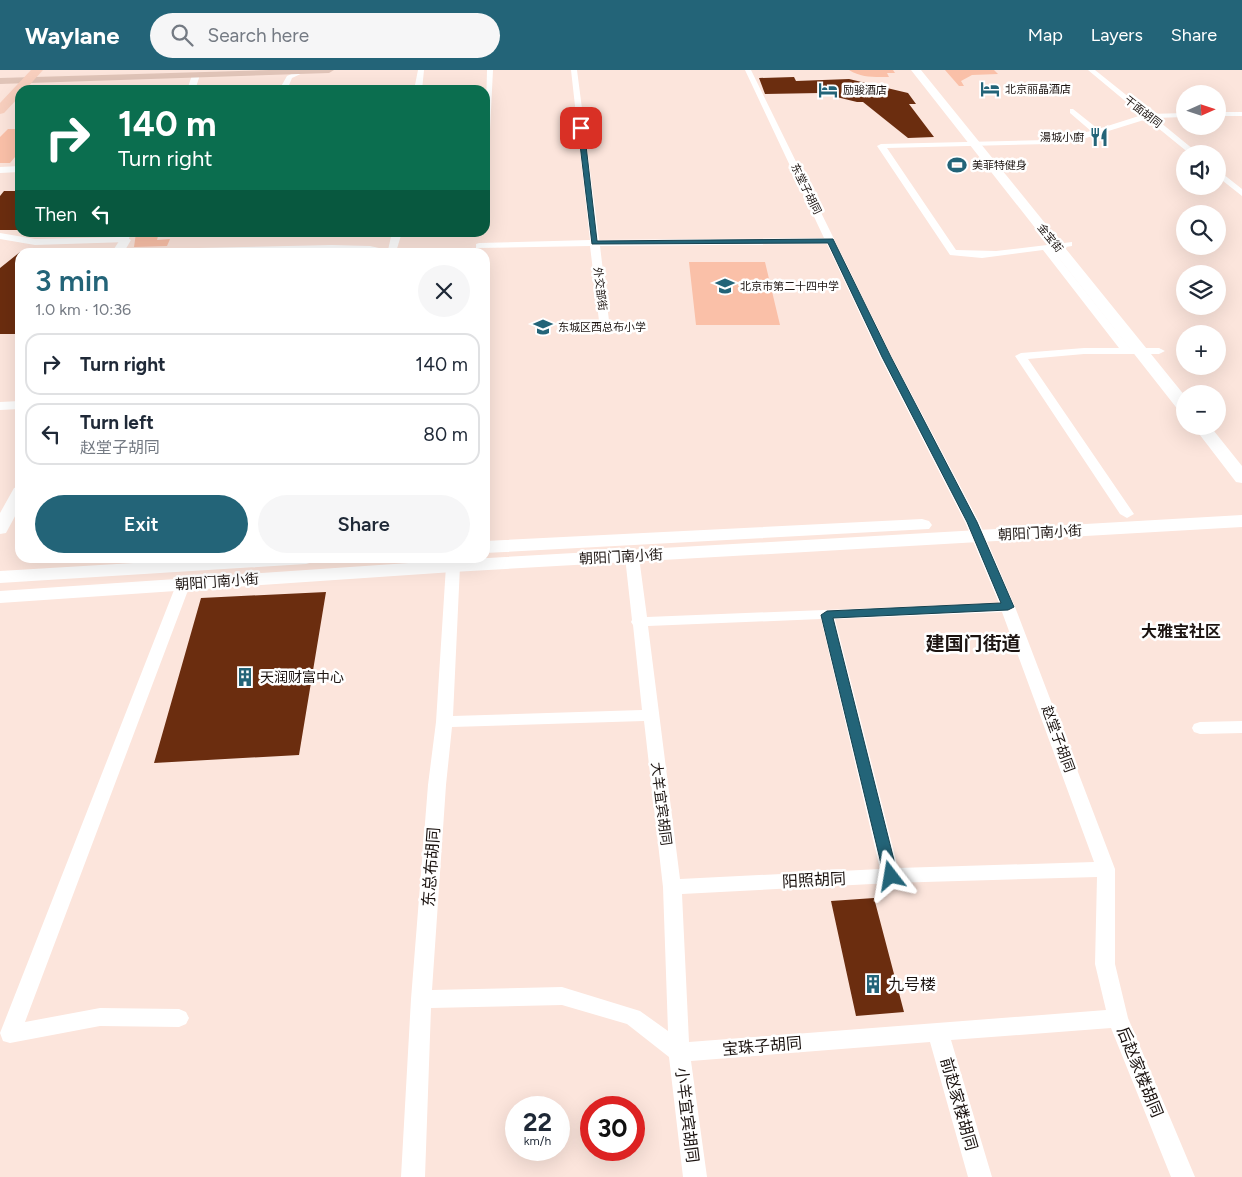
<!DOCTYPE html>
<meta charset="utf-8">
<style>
body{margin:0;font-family:Figtree,"Noto Sans SC",sans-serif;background:#f6f6f7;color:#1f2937;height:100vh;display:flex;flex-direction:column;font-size:19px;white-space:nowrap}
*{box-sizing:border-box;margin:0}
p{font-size:16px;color:#747a83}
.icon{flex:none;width:28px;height:28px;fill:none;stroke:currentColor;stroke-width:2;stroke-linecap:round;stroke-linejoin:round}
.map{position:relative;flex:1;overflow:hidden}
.panel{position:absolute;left:15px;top:178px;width:475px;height:315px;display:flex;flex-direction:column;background:#fff;border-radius:15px;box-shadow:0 5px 20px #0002}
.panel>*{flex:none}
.hud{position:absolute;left:15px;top:15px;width:475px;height:152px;border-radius:15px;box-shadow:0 5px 20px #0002;background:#0b6e4f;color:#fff;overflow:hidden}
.needle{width:32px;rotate:87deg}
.controls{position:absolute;left:1176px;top:15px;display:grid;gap:10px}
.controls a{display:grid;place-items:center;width:50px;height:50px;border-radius:50%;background:#fff;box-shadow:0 5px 20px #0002;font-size:25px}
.speed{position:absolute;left:505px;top:1026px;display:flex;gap:10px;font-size:25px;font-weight:700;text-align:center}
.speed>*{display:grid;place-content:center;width:65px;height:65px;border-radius:50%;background:#fff;box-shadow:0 5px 20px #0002;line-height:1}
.speed small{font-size:12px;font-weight:400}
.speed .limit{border:8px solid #d22;background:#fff;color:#111}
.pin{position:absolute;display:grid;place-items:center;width:42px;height:42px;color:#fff;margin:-21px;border-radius:10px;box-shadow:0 2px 8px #0006}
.me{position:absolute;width:55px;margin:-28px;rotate:346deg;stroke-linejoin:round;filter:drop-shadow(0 0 4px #0008)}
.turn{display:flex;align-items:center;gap:18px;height:105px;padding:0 20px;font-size:22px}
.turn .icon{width:65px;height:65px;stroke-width:2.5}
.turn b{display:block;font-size:35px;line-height:42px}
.then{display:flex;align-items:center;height:48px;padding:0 20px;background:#0003;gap:10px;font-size:19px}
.round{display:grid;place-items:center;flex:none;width:52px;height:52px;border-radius:26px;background:#f6f6f7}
.headline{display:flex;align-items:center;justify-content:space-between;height:85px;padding:0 20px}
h1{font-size:30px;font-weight:600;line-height:38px;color:#236478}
.primary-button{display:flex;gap:10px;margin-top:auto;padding:10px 20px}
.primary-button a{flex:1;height:58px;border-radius:30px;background:#236478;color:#fff;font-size:20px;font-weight:600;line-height:58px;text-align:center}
.primary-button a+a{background:#f6f6f7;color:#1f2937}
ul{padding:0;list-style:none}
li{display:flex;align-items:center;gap:15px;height:62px;margin:0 10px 8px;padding:0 10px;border:2px solid #e0e1e3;border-radius:15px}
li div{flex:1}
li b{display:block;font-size:19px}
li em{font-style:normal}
header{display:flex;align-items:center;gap:30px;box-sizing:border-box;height:70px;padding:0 25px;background:#236478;color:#fff}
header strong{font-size:24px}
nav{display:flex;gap:28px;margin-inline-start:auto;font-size:18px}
.search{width:350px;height:45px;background:#f6f6f7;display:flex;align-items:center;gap:12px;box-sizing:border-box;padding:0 18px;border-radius:28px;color:#747a83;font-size:19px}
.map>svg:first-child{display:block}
</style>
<header>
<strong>Waylane</strong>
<div class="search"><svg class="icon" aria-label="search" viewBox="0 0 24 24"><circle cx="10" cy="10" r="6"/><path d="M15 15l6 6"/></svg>Search here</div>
<nav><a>Map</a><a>Layers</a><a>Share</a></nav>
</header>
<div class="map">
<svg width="1242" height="1107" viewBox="0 0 1242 1107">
<rect width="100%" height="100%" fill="#fce5dc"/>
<path fill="#fac0a8" d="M 849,0 L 893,0 L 895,3 L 887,3 L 889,7 C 874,7 862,8 849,0 Z
M 945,0 L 994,0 L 998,4 L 972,5 L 961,11 L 964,16 L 959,16 Z
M 8,59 L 20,59 L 20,81 L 10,93 L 0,93 L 0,67 Z
M 136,163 L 155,163 L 152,166 L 158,166 L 157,170 L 170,169 L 167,176 L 134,177 Z
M 689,192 L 765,192 L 780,255 L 696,255 Z"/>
<path fill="#6b2d0f" d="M 794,7 L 796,11 L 849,9 L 908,23 L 916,34 L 909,34 L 934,67 L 908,68 L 863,32 L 857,32 L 820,23 L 765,24 L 759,8 Z
M 4,121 L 20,121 L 20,160 L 0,160 L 0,126 Z
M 20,182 L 20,264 L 0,264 L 0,198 Z
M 326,522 L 299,685 L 154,693 L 201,528 Z
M 874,828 L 904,942 L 856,946 L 831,831 Z"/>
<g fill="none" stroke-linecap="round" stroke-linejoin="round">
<path fill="#fff" fill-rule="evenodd" d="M 300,0 L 309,0 L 292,8 L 287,20 L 279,20 L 287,6 Z
M 418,0 L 424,0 L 422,20 L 414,20 Z
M 487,0 L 493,0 L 489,80 L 485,82 Z
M 571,0 L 577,0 L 599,170 L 824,168 L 745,0 L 751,0 L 892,287 L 979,452 L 1015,537 L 1115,799 L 1115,894 L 1128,948 L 1195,1107 L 1171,1107 L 1111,958 L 951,970 L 992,1107 L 968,1107 L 930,972 L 691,991 L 707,1107 L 683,1107 L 669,987 L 627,954 L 562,935 L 431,938 L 425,1107 L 401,1107 L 411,929 L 428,715 L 436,652 L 446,496 L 449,488 L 463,488 L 460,496 L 453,646 L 642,640 L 633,555 L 631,552 L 632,550 L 625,487 L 632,483 L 639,487 L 647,547 L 999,533 L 965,452 L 880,287 L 827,174 L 600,176 L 610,259 L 605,262 L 600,259 L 590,176 L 476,178 L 476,174 L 479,173 L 590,170 ZM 1002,542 L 1094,792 L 898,798 L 835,549 ZM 821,549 L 880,799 L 680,809 L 648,556 ZM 644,651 L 663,817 L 668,961 L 640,941 L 562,917 L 432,920 L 446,715 L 452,657 ZM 1097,807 L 1095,894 L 1106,940 L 689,972 L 682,824 L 891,813 Z
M 1088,0 L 1095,0 L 1150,44 L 1185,43 L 1185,47 L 1155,48 L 1199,84 L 1190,84 L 1147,49 L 1086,68 L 1049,74 L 887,78 L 956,180 L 996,181 L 1072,172 L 1072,176 L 1052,179 L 1130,278 L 1159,278 L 1165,281 L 1159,284 L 1084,284 L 1028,289 L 1134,444 L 1127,448 L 1120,444 L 1015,286 L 1021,283 L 1084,278 L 1119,278 L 1043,180 L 982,188 L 950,185 L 877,76 L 881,74 L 1049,70 L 1091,61 L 1070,43 L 1070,39 L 1073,39 L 1098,59 L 1142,45 Z
M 196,3 L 200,5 L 195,20 L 187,20 L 192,5 Z
M 1218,42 L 1242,42 L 1242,46 L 1218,46 Z
M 20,96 L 20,102 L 0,103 L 0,97 Z
M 1218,100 L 1242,119 L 1242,126 L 1218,107 Z
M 121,162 L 131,162 L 128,172 L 35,175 L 0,169 L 0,163 L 35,169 L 121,167 Z
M 392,162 L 402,162 L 396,182 L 332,181 L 148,182 L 153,179 L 332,175 L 370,176 L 388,180 Z
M 20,331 L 20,339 L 0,340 L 0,332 Z
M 183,511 L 188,512 L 190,515 L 25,952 L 100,938 L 179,939 L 186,942 L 189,948 L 186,954 L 179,957 L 100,956 L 10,973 L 3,971 L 0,963 L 176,515 L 178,512 Z
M 1242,651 L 1242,663 L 1200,664 L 1194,662 L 1192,658 L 1194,654 L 1200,652 Z"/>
<path fill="#fff" fill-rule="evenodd" d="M 125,166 L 131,170 L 124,182 L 112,182 L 121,168 Z
M 20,416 L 20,437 L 6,463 L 0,464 L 0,443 L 14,418 Z"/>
<path fill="#fff" fill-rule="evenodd" d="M 911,0 L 921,0 L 1185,326 L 1185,342 L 1179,341 Z
M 1193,356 L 1210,356 L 1242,396 L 1242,413 L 1236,412 Z
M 1242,445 L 1242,457 L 453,502 L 0,533 L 0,521 L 453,490 Z
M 922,449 L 929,451 L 932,455 L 929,459 L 485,483 L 485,471 Z
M 217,488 L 316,488 L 313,492 L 306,494 L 0,513 L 0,501 Z"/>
<path fill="#e0c4b8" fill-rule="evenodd" d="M 269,0 L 334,0 L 329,3 L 0,14 L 0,8 Z"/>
<path fill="#f8cfbe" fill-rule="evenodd" d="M 31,0 L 43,0 L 25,20 L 20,20 L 20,26 L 4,43 L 0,44 L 0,33 Z"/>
</g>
<path fill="#236478" stroke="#17414e" d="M 581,56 L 584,58 L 597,171 L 833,169 L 891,287 L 977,452 L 1014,537 L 1008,540 L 833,548 L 898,806 L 896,810 L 891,812 L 886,810 L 884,806 L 821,545 L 827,541 L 1001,533 L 967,452 L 882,287 L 828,173 L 592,174 L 578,58 Z"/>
<defs>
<g id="hotel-bare" transform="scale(1.5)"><path d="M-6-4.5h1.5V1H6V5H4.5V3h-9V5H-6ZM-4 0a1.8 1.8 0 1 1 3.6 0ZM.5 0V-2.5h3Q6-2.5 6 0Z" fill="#236478" stroke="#fff" stroke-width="2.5" paint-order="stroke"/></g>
<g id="restaurant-bare" transform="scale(1.5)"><path d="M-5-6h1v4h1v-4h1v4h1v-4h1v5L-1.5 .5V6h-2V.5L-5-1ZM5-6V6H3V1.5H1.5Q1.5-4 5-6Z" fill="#236478" stroke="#fff" stroke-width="2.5" paint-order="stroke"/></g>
<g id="stadium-bare" transform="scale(1.5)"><path d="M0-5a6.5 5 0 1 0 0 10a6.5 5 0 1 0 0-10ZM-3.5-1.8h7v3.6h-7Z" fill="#236478" stroke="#fff" stroke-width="2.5" paint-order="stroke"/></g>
<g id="school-bare" transform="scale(1.5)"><path d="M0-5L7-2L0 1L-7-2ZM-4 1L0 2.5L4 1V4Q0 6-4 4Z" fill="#236478" stroke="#fff" stroke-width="2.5" paint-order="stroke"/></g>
<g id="building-bare" transform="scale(1.5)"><path d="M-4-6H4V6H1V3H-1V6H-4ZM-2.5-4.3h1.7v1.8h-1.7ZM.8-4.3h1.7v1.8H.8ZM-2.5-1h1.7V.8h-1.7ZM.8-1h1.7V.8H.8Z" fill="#236478" stroke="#fff" stroke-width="2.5" paint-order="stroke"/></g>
</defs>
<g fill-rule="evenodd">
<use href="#hotel-bare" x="990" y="19"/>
<use href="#hotel-bare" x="828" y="20"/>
<use href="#restaurant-bare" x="1099" y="67"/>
<use href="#stadium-bare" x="957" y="95"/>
<use href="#school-bare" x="725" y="216"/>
<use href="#school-bare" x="543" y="257"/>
<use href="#building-bare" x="245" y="607"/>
<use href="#building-bare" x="873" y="914"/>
</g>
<g text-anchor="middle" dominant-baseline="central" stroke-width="5" stroke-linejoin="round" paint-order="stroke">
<g font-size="11" fill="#1c1411" stroke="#fff" text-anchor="start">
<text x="1005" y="19">北京丽晶酒店</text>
<text x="843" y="20">励骏酒店</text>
<text x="1084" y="67" text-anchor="end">湯城小廚</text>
<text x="972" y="95">美菲特健身</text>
<text x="740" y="216">北京市第二十四中学</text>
<text x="558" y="257">东城区西总布小学</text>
</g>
<g font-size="11" fill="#1c1411" stroke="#fff">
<text transform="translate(1143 42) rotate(38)">干面胡同</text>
<text transform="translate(806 119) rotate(64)">东堂子胡同</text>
<text transform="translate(1050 168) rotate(51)">金宝街</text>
<text transform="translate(600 219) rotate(83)">外交部街</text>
</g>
<g font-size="14" fill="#1c1411" stroke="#fff">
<text transform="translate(1040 463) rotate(-3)">朝阳门南小街</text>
<text transform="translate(621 487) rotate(-3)">朝阳门南小街</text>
<text transform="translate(217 512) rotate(-4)">朝阳门南小街</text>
<text transform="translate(1058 669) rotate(70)">赵堂子胡同</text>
<text transform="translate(661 734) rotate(83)">大羊宜宾胡同</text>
</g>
<g font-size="14" fill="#1c1411" stroke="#fff" text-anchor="start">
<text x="260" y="607">天润财富中心</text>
</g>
<g font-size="16" font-weight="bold" fill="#1c1411" stroke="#fff">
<text x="1181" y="561">大雅宝社区</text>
</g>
<g font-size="16" fill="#1c1411" stroke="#fff">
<text transform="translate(431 797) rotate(-86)">东总布胡同</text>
<text transform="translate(814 810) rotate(-3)">阳照胡同</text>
<text transform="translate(762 976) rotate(-5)">宝珠子胡同</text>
<text transform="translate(1140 1002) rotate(68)">后赵家楼胡同</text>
<text transform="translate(959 1034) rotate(74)">前赵家楼胡同</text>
<text transform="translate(687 1045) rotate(83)">小羊宜宾胡同</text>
</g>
<g font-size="16" fill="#1c1411" stroke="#fff" text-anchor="start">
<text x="888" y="914">九号楼</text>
</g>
<g font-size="19" font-weight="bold" fill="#1c1411" stroke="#fff">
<text x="973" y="573">建国门街道</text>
</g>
</g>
</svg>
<div class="controls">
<a><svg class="needle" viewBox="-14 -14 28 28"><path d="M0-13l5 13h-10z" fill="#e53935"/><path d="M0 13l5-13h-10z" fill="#747a83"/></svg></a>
<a><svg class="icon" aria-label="sound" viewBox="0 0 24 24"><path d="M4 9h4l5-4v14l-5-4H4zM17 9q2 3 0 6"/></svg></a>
<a><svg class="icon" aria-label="search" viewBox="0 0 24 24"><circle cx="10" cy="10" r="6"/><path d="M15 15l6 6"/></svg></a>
<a><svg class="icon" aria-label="layers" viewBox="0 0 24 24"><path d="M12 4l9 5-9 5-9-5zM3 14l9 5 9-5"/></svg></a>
<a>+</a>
<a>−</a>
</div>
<div class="speed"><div>22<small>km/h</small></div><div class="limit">30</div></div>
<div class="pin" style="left:581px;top:58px;background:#d93025"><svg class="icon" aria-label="arrive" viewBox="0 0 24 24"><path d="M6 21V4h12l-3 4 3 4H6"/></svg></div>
<svg class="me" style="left:891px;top:806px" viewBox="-20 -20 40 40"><path d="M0-17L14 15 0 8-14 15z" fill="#236478" stroke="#fff" stroke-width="4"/></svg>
<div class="hud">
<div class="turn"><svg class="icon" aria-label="right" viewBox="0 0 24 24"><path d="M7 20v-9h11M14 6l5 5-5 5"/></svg><div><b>140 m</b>Turn right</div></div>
<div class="then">Then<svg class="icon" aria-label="left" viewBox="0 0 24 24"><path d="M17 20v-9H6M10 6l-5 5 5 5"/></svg></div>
</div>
<section class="panel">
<div class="headline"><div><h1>3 min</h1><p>1.0 km · 10:36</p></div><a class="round"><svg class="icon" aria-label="close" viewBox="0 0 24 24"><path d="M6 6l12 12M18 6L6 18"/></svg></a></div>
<ul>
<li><svg class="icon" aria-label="right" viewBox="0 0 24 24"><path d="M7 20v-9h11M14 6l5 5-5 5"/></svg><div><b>Turn right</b></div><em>140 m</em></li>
<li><svg class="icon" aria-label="left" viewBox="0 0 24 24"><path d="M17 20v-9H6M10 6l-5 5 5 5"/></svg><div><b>Turn left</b><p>赵堂子胡同</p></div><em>80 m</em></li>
</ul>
<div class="primary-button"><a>Exit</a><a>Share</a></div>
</section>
</div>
